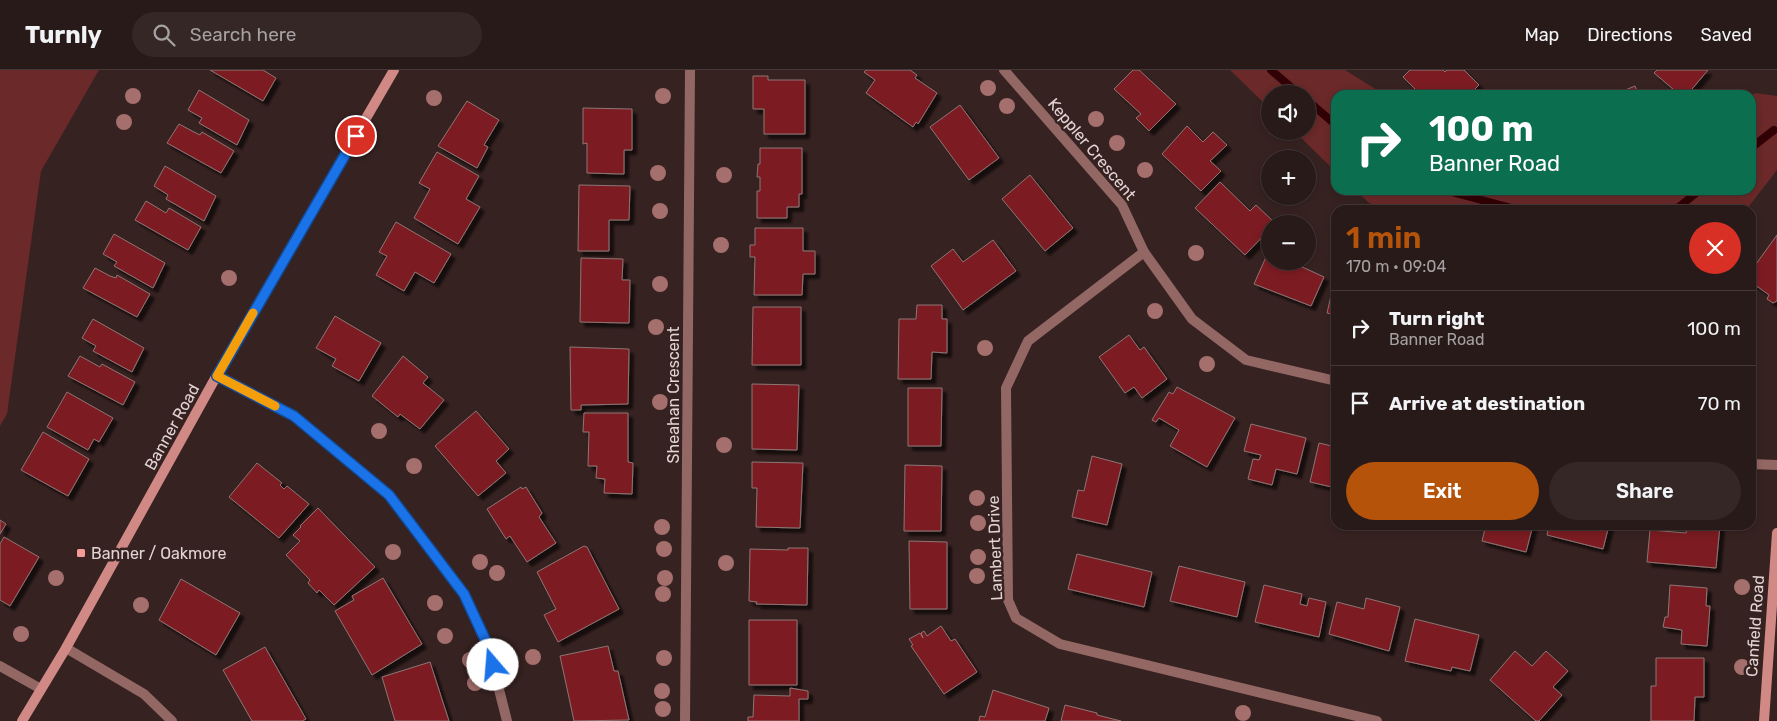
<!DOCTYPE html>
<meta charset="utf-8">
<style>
body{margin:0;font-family:Rubik,sans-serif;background:#342726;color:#f1f3f6;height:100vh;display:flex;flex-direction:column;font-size:19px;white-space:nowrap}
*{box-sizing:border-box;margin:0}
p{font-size:16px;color:#a5a1a2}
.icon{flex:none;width:28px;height:28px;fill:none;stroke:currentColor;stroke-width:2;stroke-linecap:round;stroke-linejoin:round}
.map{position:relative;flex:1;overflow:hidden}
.side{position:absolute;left:1331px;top:135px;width:425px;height:325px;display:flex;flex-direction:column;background:#281a19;border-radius:15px;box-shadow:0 2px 8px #0003,0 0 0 1px #443838}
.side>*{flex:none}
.banner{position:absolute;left:1331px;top:20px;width:425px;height:105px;border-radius:15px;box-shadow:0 2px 8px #0003,0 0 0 1px #443838;background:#0b6e4f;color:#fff;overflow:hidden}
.tools{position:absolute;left:1261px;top:15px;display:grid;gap:10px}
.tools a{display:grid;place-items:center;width:55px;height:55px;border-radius:50%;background:#281a19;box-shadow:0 2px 8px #0003,0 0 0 1px #443838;font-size:25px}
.pin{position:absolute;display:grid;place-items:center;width:42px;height:42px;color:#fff;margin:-21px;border:2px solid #fff;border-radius:50%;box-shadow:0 1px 5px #0007}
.me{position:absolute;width:55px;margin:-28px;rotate:342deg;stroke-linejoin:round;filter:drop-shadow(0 0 4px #0008)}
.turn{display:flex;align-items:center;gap:18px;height:105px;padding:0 15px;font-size:22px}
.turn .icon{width:65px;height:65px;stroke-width:2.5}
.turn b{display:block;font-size:35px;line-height:42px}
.round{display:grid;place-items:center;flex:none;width:52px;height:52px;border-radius:26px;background:#342726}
.summary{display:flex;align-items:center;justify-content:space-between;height:85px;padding:0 15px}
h1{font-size:30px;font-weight:600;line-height:38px;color:#b45309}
.cta{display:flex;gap:10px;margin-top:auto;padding:10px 15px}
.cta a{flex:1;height:58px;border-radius:30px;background:#b45309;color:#fff;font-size:20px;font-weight:600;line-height:58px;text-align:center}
.cta a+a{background:#342726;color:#f1f3f6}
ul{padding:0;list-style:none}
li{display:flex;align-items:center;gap:15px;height:75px;padding:0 15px;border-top:1px solid #443838}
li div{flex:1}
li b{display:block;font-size:19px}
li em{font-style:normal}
header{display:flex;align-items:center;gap:30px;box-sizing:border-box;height:70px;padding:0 25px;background:#281a19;border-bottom:1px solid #443838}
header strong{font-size:24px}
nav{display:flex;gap:28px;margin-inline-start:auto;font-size:18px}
.search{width:350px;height:45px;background:#342726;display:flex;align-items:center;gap:12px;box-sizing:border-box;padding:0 18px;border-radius:28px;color:#a5a1a2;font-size:19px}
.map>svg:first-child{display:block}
</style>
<header>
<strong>Turnly</strong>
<div class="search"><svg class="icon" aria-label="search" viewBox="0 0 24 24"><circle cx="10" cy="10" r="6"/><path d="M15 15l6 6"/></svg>Search here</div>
<nav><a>Map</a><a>Directions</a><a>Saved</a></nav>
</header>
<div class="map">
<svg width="1777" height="651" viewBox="0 0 1777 651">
<defs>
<filter id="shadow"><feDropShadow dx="4.5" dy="4.5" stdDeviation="1" flood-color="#0009"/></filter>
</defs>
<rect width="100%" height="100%" fill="#362221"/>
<path fill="#6b2929" d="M 0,0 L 99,0 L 41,101 L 7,344 L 0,356 Z
M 1230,0 L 1345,0 L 1385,25 L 1336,25 L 1336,102 L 1294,61 L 1308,61 L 1308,24 L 1270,24 L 1270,39 Z
M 1755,23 L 1777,26 L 1777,100 L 1746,140 L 1384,140 L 1369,133 L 1355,120 L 1751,120 L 1751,26 Z"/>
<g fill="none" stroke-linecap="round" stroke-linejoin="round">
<path stroke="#310105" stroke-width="8" d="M 1271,0 L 1299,24
M 1308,31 L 1336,55
M 1751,78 L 1774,60
M 1444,120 L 1519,140
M 1675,140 L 1700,120"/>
</g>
<path fill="#7b1d22" stroke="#8e7574" filter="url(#shadow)" d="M 210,0 L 263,0 L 276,8 L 263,31 Z
M 866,0 L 910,0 L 917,5 L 915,8 L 937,23 L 918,54 L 916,52 L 913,57 L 866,23 L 875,10 L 864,2 Z
M 1133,0 L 1139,0 L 1176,34 L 1149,61 L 1136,48 L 1141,44 L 1114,19 Z
M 1410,0 L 1443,0 L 1445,2 L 1447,0 L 1464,0 L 1479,15 L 1474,20 L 1479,25 L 1421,25 L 1403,7 Z
M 1657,0 L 1708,0 L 1687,25 L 1680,25 L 1654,3 Z
M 753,6 L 768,6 L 768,10 L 805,10 L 805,64 L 764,64 L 764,39 L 753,39 Z
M 1635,16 L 1639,25 L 1613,25 Z
M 199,20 L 249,50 L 237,75 L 199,53 L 202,48 L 188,40 Z
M 467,31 L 499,50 L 484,75 L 488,77 L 477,98 L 438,76 Z
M 960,35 L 999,88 L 969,110 L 930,57 Z
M 583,38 L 632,39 L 632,80 L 624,80 L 624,104 L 587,103 L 587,73 L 583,74 Z
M 179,54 L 194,62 L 200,65 L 202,62 L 234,81 L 221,103 L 167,73 Z
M 1187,56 L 1203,72 L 1213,62 L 1227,75 L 1210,91 L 1221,101 L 1201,121 L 1162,84 Z
M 760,78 L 802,78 L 802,124 L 799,124 L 799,137 L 787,137 L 787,148 L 757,148 L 757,121 L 760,121 L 760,107 L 757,107 L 758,94 L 760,94 Z
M 437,82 L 479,106 L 466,129 L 480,137 L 458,174 L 414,148 L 430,119 L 419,113 Z
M 165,96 L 216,126 L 204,151 L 166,129 L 168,125 L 154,116 Z
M 1030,105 L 1073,158 L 1045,181 L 1002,129 Z
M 1220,112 L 1250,141 L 1256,135 L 1273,151 L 1268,157 L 1270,159 L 1245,185 L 1195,138 Z
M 579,115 L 630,116 L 629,150 L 609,150 L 609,181 L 578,181 Z
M 146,131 L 166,143 L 169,138 L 201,157 L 188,180 L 135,150 Z
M 396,152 L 451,184 L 434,213 L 415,202 L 404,221 L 376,205 L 387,186 L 379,182 Z
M 755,158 L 803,158 L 803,181 L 815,181 L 815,204 L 803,204 L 802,225 L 754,225 L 755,187 L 750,187 L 750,175 L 755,175 Z
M 114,164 L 165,193 L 153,218 L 114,196 L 117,192 L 103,184 Z
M 1777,165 L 1777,231 L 1773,233 L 1767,229 L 1769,225 L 1751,212 L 1751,197 L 1754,193 L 1756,194 Z
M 993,170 L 1016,201 L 963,240 L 931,196 L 953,179 L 963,192 Z
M 1270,178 L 1270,191 L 1300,191 L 1298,195 L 1324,207 L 1311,236 L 1254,214 Z
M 581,188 L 623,189 L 622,210 L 630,210 L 629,253 L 580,252 Z
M 95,198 L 110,206 L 116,208 L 117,205 L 150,224 L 137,247 L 83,218 Z
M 1336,204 L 1336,245 L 1327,243 Z
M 917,235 L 942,235 L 942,249 L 947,249 L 947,283 L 932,282 L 931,309 L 898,309 L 899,249 L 916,249 Z
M 753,237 L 801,237 L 801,295 L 752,295 Z
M 335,246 L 381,273 L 359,311 L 332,296 L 336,289 L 316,278 Z
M 93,249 L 144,278 L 132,302 L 93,281 L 96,276 L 82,268 Z
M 1129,265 L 1140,280 L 1144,277 L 1167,309 L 1142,328 L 1134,317 L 1125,323 L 1099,287 Z
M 570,277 L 629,279 L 628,334 L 581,335 L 581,340 L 571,340 Z
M 80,286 L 100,297 L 102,294 L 135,312 L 123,335 L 68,306 Z
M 403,286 L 428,307 L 423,313 L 444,330 L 420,359 L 400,344 L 398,347 L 372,326 Z
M 752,314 L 799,315 L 797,380 L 752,379 Z
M 1177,317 L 1235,348 L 1207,397 L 1170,376 L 1179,360 L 1159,348 L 1156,352 L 1152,350 L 1169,322 L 1173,324 Z
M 908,318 L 942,318 L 941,376 L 908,376 Z
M 67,322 L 113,348 L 99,372 L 94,369 L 88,380 L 47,357 Z
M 476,341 L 509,379 L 496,391 L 506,403 L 478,426 L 435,376 Z
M 584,343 L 628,343 L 628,392 L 633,393 L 632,424 L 604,423 L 605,409 L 596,408 L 597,396 L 588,396 L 589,362 L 583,362 Z
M 1251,354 L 1306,368 L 1297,404 L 1276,399 L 1272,415 L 1248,409 L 1253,389 L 1259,390 L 1261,385 L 1244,381 Z
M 43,362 L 89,389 L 68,426 L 21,400 Z
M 1319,373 L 1336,377 L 1336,418 L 1310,412 Z
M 1092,386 L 1122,394 L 1107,455 L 1072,447 L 1078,420 L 1084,421 Z
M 752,392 L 803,393 L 800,458 L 756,457 L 757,418 L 752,418 Z
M 257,393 L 282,413 L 280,415 L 284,419 L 287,416 L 309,434 L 279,468 L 229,427 Z
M 905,395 L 942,396 L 941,461 L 904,461 Z
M 521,417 L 522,419 L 526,417 L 542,443 L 539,447 L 556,473 L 527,492 L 510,466 L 506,469 L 487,439 Z
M 318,438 L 375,497 L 334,535 L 319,520 L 317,523 L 308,513 L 310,510 L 286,485 L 300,471 L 293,465 L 301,457 L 300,456 Z
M 0,450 L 6,454 L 0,464 Z
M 1486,455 L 1533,455 L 1526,482 L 1482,471 Z
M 1549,455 L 1609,455 L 1603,479 L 1547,465 Z
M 1687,455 L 1720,455 L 1716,498 L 1647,492 L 1650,460 L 1686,463 Z
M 4,467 L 39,487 L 10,536 L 0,530 L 0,474 Z
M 909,471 L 947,472 L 947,539 L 910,539 Z
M 584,476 L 587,477 L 619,539 L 558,572 L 544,545 L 556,539 L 537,502 Z
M 788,478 L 808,478 L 807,535 L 756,534 L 757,532 L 749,531 L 750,479 L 788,480 Z
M 1077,484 L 1152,502 L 1144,537 L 1068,519 Z
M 1179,496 L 1245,512 L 1237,547 L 1170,531 Z
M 383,508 L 422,574 L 372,605 L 335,541 L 354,530 L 352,526 Z
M 181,509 L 240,543 L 216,585 L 159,550 Z
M 1264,515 L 1302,524 L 1300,534 L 1307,536 L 1309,528 L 1326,532 L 1319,567 L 1255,552 Z
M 1670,515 L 1707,518 L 1706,536 L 1710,536 L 1707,576 L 1681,574 L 1682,560 L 1663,557 L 1665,547 L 1668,547 Z
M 1366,528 L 1400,537 L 1389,581 L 1329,564 L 1337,532 L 1364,539 Z
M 1415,549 L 1479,565 L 1470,601 L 1452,597 L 1451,601 L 1405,591 Z
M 749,550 L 797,550 L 797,615 L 749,615 Z
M 941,556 L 951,571 L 955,569 L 977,602 L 944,624 L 911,576 L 913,575 L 909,569 L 920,563 L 923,568 L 921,563 L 924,561 L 927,566 Z
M 608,576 L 614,601 L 618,601 L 629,650 L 574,651 L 560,586 Z
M 265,577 L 306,649 L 302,651 L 252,651 L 223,600 Z
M 1515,581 L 1532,596 L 1546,581 L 1568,601 L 1553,617 L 1562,625 L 1539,651 L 1536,651 L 1490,610 Z
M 1656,588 L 1704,588 L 1704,627 L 1695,627 L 1694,651 L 1651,651 L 1651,616 L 1656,616 Z
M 430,592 L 449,651 L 395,651 L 382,607 Z
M 790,618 L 808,621 L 808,629 L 799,629 L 799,651 L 748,651 L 748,647 L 753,647 L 754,625 L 790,626 Z
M 993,620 L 1049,638 L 1045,651 L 979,651 L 980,646 L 985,647 Z
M 1065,635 L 1097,643 L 1097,645 L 1121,651 L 1061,651 Z"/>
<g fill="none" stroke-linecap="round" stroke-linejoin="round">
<path stroke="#936764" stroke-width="10" d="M 1004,0 L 1122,135 L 1144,182 L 1192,249 L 1246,290 L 1336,311
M 1144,182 L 1028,271 L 1006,318 L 1008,530 L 1016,548 L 1060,574 L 1377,651
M 217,305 L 294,346 L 389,425 L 464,524 L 489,580 L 507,651
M 1751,394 L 1777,395
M 66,578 L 144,624 L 172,651
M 0,596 L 41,619
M 685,651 L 690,0"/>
<path stroke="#d08985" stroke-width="10" d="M 22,651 L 66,578 L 217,305 L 394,0
M 1764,651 L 1777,463"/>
</g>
<g fill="#a46f6c">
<circle cx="988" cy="18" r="8"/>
<circle cx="133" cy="26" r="8"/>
<circle cx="663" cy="26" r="8"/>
<circle cx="434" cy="28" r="8"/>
<circle cx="1007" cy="36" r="8"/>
<circle cx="1096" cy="49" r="8"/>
<circle cx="124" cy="52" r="8"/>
<circle cx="1117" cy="73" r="8"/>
<circle cx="1145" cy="100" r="8"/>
<circle cx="658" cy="103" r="8"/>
<circle cx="724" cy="105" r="8"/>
<circle cx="660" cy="141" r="8"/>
<circle cx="721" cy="175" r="8"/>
<circle cx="1196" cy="183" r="8"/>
<circle cx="229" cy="208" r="8"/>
<circle cx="660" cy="214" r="8"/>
<circle cx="1155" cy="241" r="8"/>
<circle cx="656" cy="257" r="8"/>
<circle cx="985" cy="278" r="8"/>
<circle cx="1207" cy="294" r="8"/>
<circle cx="660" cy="332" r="8"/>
<circle cx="379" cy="361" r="8"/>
<circle cx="724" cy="375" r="8"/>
<circle cx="414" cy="396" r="8"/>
<circle cx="977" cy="428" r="8"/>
<circle cx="978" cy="453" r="8"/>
<circle cx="662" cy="457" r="8"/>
<circle cx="664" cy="479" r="8"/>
<circle cx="393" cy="482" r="8"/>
<circle cx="978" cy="487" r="8"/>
<circle cx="480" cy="492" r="8"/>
<circle cx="726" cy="493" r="8"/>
<circle cx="497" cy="503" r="8"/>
<circle cx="977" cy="506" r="8"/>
<circle cx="56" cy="508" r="8"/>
<circle cx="665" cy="508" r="8"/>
<circle cx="1742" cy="517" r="8"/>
<circle cx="663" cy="524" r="8"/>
<circle cx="435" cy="533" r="8"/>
<circle cx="141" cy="535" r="8"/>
<circle cx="21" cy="564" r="8"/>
<circle cx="445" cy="566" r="8"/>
<circle cx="533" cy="587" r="8"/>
<circle cx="664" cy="588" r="8"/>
<circle cx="470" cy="590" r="8"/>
<circle cx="1742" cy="597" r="8"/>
<circle cx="475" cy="613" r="8"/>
<circle cx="662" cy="621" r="8"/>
<circle cx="663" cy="639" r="8"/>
<circle cx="1243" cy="643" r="8"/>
</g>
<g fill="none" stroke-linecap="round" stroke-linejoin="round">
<g stroke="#114b97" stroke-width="12">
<path id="route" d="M 356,66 L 217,306 L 294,346 L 389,425 L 464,524 L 490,580 L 493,595"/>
</g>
<use href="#route" stroke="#1a73e8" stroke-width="9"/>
<path stroke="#f59e0b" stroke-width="9" d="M 253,243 L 217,306 L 275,336"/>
</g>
<rect fill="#f59b97" stroke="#362221" stroke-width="2" x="76" y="478" width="10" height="10" rx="2.5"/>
<g text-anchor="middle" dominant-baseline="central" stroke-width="5" stroke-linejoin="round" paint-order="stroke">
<g font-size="16" fill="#e2d4d3" stroke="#362221">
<text transform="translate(1092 79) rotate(50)">Keppler Crescent</text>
<text transform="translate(673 325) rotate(-90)">Sheahan Crescent</text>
<text transform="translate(172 357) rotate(-61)">Banner Road</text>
<text transform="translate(995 478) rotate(-92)">Lambert Drive</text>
<text transform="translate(1755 556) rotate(-86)">Canfield Road</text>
</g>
<g font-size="16" fill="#e2d4d3" stroke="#362221" text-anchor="start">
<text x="91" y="483">Banner / Oakmore</text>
</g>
</g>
</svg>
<div class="tools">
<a><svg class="icon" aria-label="sound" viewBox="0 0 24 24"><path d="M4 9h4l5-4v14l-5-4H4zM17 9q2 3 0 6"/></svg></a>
<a>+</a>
<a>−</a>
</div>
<div class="pin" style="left:356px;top:66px;background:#d93025"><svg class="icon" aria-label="arrive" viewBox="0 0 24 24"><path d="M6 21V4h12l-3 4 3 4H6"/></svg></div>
<svg class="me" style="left:493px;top:595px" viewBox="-20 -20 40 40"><circle r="19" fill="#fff"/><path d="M0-13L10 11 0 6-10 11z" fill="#1a73e8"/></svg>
<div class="banner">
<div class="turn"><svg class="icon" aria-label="right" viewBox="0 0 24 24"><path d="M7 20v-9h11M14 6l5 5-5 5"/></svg><div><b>100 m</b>Banner Road</div></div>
</div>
<section class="side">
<div class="summary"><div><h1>1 min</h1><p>170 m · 09:04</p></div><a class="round" style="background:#d93025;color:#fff"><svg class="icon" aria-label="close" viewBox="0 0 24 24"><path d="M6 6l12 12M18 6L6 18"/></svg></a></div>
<ul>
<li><svg class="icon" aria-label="right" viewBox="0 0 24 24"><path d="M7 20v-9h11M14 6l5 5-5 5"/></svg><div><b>Turn right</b><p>Banner Road</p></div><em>100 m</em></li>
<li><svg class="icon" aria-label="arrive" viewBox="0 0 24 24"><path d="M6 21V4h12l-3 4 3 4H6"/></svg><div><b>Arrive at destination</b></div><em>70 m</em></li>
</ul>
<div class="cta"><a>Exit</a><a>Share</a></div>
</section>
</div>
